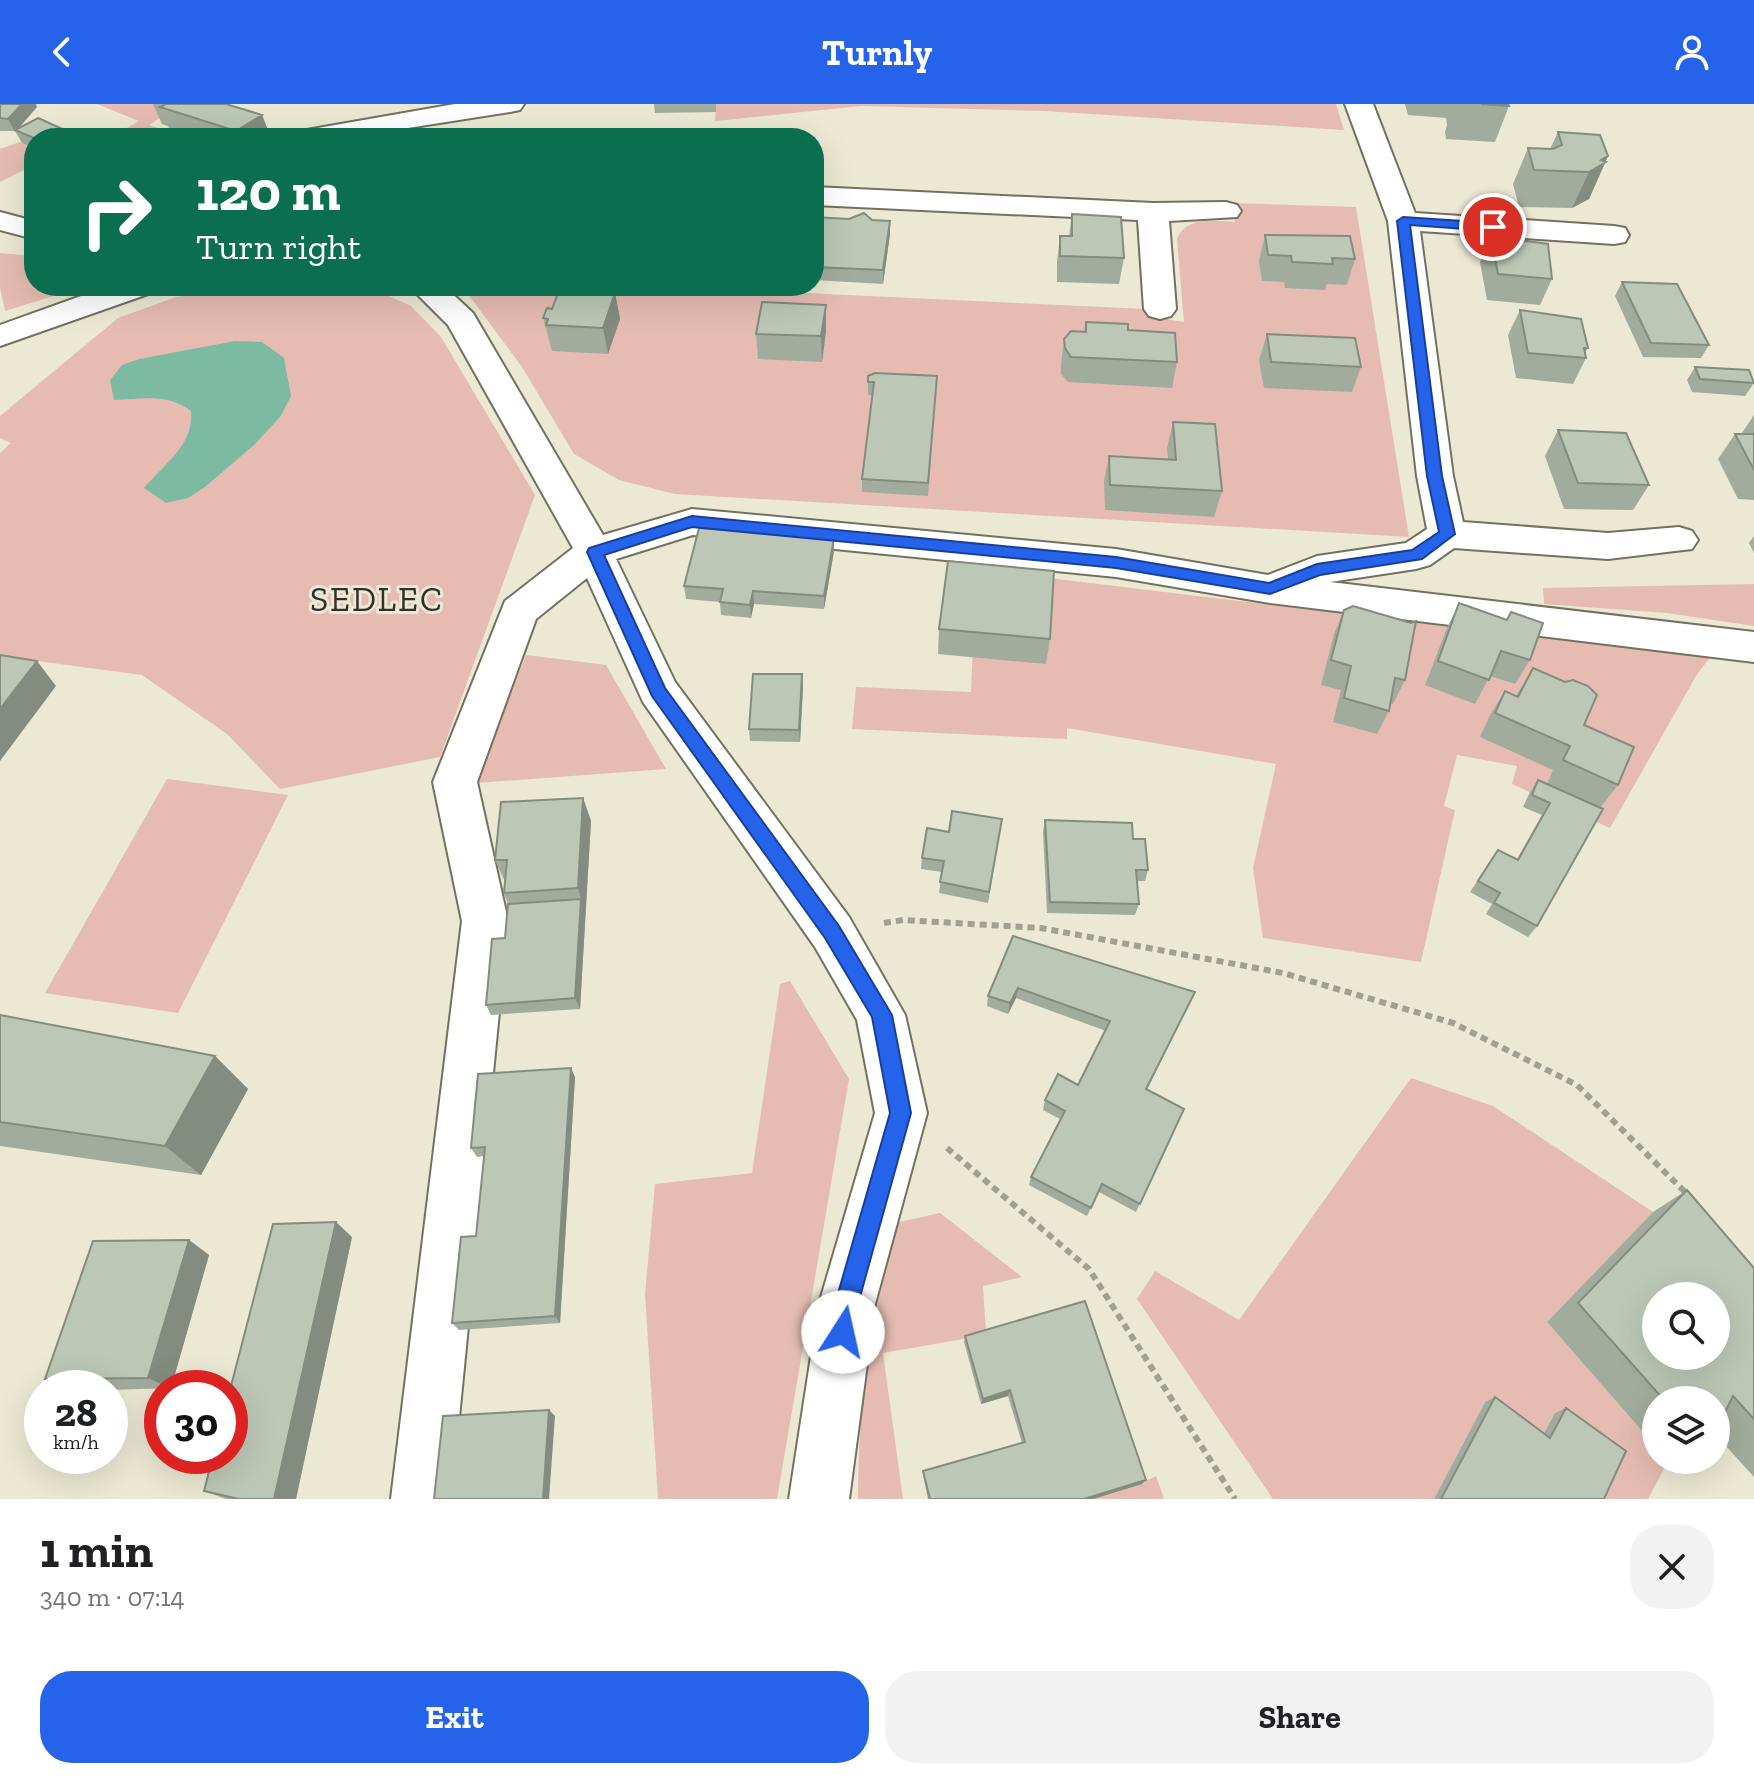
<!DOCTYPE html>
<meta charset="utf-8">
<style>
body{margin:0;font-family:"Zilla Slab",serif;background:#f2f2f2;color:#202124;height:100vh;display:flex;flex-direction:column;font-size:30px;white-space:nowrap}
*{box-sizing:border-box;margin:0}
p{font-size:26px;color:#757577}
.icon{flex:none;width:44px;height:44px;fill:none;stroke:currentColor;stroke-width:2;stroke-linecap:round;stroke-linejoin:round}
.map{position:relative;height:1395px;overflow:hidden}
.details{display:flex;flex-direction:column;background:#fff;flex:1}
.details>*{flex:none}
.top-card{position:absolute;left:24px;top:24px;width:800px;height:168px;border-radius:32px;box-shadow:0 8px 32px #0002;background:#0b6e4f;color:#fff;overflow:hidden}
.controls{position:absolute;left:1642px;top:1178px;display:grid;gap:16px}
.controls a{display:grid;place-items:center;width:88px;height:88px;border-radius:50%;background:#fff;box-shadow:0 8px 32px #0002;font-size:40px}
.speed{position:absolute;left:24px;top:1266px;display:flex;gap:16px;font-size:40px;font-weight:700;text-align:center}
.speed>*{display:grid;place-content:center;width:104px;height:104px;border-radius:50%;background:#fff;box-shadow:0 8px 32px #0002;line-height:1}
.speed small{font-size:20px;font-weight:400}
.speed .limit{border:12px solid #d22;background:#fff;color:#111}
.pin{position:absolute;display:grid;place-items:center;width:68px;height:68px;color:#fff;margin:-34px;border:4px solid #fff;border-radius:50%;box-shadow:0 2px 8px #0007}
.me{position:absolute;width:88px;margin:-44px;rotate:10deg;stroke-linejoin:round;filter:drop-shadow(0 0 6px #0008)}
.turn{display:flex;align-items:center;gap:28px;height:168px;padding:0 40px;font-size:36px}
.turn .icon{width:104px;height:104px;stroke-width:2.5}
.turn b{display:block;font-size:56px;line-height:68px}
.round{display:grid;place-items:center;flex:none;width:84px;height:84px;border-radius:32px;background:#f2f2f2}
.summary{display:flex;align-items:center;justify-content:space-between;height:136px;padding:0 40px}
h1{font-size:48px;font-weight:700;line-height:60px}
.primary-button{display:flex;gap:16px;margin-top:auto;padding:16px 40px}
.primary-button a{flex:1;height:92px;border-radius:32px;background:#2563eb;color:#fff;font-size:32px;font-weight:700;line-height:92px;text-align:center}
.primary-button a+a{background:#f2f2f2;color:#202124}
header{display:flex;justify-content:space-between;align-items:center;height:104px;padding:0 40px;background:#2563eb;color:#fff;font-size:36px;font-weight:700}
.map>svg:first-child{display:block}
</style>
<header><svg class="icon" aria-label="back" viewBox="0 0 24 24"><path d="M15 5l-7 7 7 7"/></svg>Turnly<svg class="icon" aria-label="person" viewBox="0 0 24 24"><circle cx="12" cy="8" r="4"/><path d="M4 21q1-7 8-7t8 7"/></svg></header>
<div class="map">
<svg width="1754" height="1395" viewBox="0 0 1754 1395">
<rect width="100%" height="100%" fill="#ebe8d3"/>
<path fill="#e6bcb2" d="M 97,0 L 182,0 L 149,21 L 188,34 L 109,34 L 139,17 Z
M 716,0 L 1336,0 L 1344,26 L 1044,7 L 861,2 L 715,17 Z
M 20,38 L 34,44 L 34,61 L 0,78 L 0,45 Z
M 1233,99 L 1356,103 L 1409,433 L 675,390 L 619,376 L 574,350 L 522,263 L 462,182 L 718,182 L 718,185 L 1146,205 L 1148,212 L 1184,218 L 1177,135 C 1186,112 1215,117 1235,118 Z
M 0,149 L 34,152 L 34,182 L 86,182 L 5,207 L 0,183 Z
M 259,182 L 366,182 L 411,202 L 441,233 L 535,391 L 440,653 L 280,685 L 227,630 L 142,571 L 0,552 L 0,349 L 11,339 L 0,334 L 0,312 L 118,214 L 176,193 Z
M 976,465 L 1312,506 L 1717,544 L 1696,572 L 1610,724 L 1512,680 L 1517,662 L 1457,651 L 1444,702 L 1455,706 L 1421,858 L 1263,834 L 1253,764 L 1276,660 L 1067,624 L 1067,635 L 852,625 L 856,583 L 971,588 Z
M 1754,480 L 1754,522 L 1667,509 L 1544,500 L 1543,484 Z
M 526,551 L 606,561 L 666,665 L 476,679 Z
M 167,675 L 288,691 L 178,909 L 45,889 Z
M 790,877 L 849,975 L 777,1395 L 658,1395 L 645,1190 L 655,1080 L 752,1069 L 780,880 Z
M 1411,974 L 1493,1002 L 1653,1108 L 1547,1218 L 1656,1343 L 1656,1356 L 1668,1357 L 1648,1395 L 1593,1395 L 1555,1309 L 1539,1338 L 1485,1298 L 1434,1395 L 1273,1395 L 1137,1195 L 1155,1167 L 1239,1216 Z
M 940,1109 L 1022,1173 L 983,1182 L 986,1231 L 883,1249 L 903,1395 L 858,1395 C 858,1300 871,1208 899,1118 Z
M 1156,1372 L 1164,1395 L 1092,1395 L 1141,1380 Z"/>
<path fill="#7cbba1" d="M 235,237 L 262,238 L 284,254 L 291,292 L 280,313 L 254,341 L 205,383 L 188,394 L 166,399 L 144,384 C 164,360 194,341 191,307 C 169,289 140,295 114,296 L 110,276 L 122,261 L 139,255 Z"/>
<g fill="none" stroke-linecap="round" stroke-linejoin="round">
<g stroke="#74715e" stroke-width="4">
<path id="minor" d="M 455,0 L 524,0 L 520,6 L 510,8 L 344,34 L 291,34 L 295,28 Z
M 1345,0 L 1373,0 L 1415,109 L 1614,122 L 1625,124 L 1629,131 L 1625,138 L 1614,140 L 1420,127 L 1453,372 L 1463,418 L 1608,429 L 1679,423 L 1692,427 L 1698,436 L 1692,445 L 1608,455 L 1454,444 L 1430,461 L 1416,465 L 1330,478 L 1754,528 L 1754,558 L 1270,499 L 1116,473 L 693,431 L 616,455 L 675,578 L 849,813 L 905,911 L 927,1009 L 875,1200 L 849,1395 L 789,1395 L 819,1200 L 875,1009 L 857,916 L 815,843 L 643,598 L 587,474 L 536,515 L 477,678 L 508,817 L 451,1395 L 391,1395 L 462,817 L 433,678 L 505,497 L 573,444 L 448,221 L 409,182 L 444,182 L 473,209 L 603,431 L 692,405 L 1116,445 L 1268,471 L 1317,452 L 1406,439 L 1427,425 L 1417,372 L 1388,117 Z
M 814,83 L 1153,99 L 1226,98 L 1237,101 L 1241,107 L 1237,113 L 1169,117 L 1176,205 L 1171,212 L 1160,215 L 1149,212 L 1144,205 L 1138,116 L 814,101 Z
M 0,108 L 34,117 L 34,135 L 0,126 Z
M 109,182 L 156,182 L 151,189 L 0,242 L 0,221 Z"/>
</g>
<path stroke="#a19f8f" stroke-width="6" stroke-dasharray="7 5" stroke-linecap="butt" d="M 884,819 L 903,816 L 1041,824 L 1283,869 L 1453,919 L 1577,981 L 1689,1092
M 947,1044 L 1089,1165 L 1235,1395"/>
<use href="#minor" fill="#fff" fill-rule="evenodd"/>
</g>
<path fill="#a2ac9c" d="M 0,0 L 37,3 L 19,24 L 34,34 L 34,44 L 22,39 L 15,27 L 0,27 Z
M 153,0 L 226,0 L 262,11 L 271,34 L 188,34 L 171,29 L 168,22 L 162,20 Z
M 654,0 L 716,0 L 716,8 L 655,9 Z
M 1405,0 L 1508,0 L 1509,2 L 1495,38 L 1446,35 L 1445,28 L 1447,21 L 1446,14 L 1408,11 Z
M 1558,28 L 1608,52 L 1589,95 L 1572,104 L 1519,103 L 1513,80 L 1528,44 L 1550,45 Z
M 1072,110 L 1124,154 L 1119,180 L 1057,178 L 1057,158 L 1060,132 L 1069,132 Z
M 814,113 L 890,117 L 890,130 L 883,180 L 814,176 Z
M 1265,131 L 1355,155 L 1347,181 L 1327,180 L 1325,186 L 1285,184 L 1284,178 L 1262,177 L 1259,157 Z
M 1491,132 L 1552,175 L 1540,201 L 1487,196 L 1480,158 Z
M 1622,178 L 1709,241 L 1701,254 L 1643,253 L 1615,192 Z
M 615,189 L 620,215 L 608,250 L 552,247 L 543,214 L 552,205 Z
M 826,201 L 826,227 L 822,258 L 758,255 L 756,230 Z
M 1520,206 L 1588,244 L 1585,249 L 1586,254 L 1573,280 L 1516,274 L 1508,231 Z
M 1086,218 L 1128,226 L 1177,258 L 1172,284 L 1068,278 L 1061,270 L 1061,261 L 1064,235 L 1084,228 Z
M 1267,230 L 1361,263 L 1352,288 L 1264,284 L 1259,256 Z
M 1695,263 L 1754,279 L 1745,292 L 1692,288 L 1687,276 Z
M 937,272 L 928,392 L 862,388 L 862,375 L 872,291 L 868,291 L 868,278 Z
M 1754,311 L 1754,396 L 1738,395 L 1718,355 L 1735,330 L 1743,330 L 1742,329 Z
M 1173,318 L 1222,387 L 1214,413 L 1105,406 L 1104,377 L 1109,352 L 1168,355 L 1167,344 Z
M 1558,326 L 1649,381 L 1633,406 L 1564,405 L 1545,352 Z
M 1754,432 L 1754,449 L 1749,439 Z
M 834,447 L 824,505 L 754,500 L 751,514 L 721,511 L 720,498 L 686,495 L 684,482 Z
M 1459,499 L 1506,516 L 1511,508 L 1530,556 L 1515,580 L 1490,572 L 1475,600 L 1425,581 L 1447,524 Z
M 1344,506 L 1405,576 L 1393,600 L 1390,600 L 1389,607 L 1377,630 L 1333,618 L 1341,586 L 1321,581 L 1334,530 Z
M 939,525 L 1050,535 L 1046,560 L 938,550 Z
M 1533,564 L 1584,621 L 1618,681 L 1600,704 L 1537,822 L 1528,833 L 1486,810 L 1492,800 L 1470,788 L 1498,746 L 1517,755 L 1542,711 L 1523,703 L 1530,688 L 1538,676 L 1547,680 L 1553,666 L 1480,633 L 1490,611 L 1505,587 L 1516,592 Z
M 802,570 L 803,583 L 800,638 L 750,637 L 749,625 Z
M 583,694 L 591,717 L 580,905 L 491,911 L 486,901 L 505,834 L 508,800 L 504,789 L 505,778 L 495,756 Z
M 1002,715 L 988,799 L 939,789 L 942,768 L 921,765 L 922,754 L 949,728 Z
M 1045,716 L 1133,735 L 1148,766 L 1145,777 L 1137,777 L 1139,800 L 1135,811 L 1047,809 L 1043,728 Z
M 1013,832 L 1195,888 L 1147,986 L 1184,1005 L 1136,1108 L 1099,1088 L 1087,1112 L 1029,1081 L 1031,1073 L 1060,1015 L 1043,1006 L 1045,996 L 1078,981 L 1106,927 L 1016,894 L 1008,910 L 987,902 L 988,892 Z
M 0,911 L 215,952 L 248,985 L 201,1071 L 0,1042 Z
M 575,973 L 560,1219 L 459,1226 L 452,1219 L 476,1132 L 484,1052 L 477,1053 L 471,1044 Z
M 1687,1086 L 1754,1164 L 1754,1373 L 1716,1331 L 1716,1296 L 1656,1296 L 1656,1343 L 1547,1218 L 1653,1108 Z
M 352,1133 L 296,1395 L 226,1395 L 204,1387 Z
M 189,1136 L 209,1151 L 171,1284 L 110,1286 L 110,1284 L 66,1284 L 45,1275 Z
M 965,1232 L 1142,1380 L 1093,1395 L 928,1395 L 923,1371 L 923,1367 L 1022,1339 L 1008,1292 L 981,1300 L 964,1238 Z
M 1495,1293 L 1544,1329 L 1555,1309 L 1566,1304 L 1604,1395 L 1434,1395 L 1485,1298 Z"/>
<path fill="#848c7f" d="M 22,0 L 36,0 L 37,3 L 15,28 L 8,15 Z
M 262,11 L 271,34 L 239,34 L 236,27 Z
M 67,27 L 71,34 L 53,34 Z
M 1608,52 L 1589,95 L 1572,104 L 1589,68 L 1601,56 Z
M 890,117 L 890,130 L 883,180 L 883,166 Z
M 615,189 L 620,215 L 608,250 L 603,224 Z
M 826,201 L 826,227 L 822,258 L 821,232 Z
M 834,434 L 834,447 L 824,505 L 824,492 Z
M 753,487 L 754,500 L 751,514 L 750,501 Z
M 37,557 L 56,582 L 0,657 L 0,605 Z
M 802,570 L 803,583 L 800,638 L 799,626 Z
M 583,694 L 591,717 L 580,905 L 575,894 L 581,795 L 578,784 Z
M 1018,884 L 1016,894 L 1008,910 L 1010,899 Z
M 215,952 L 248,985 L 201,1071 L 165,1042 Z
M 571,964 L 575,973 L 560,1219 L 555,1212 Z
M 336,1118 L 352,1133 L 296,1395 L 274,1395 Z
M 189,1136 L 209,1151 L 171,1284 L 170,1284 L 148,1274 Z
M 1010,1286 L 1008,1292 L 981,1300 L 983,1295 Z
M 549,1306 L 555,1312 L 549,1395 L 543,1395 Z
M 1146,1376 L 1142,1380 L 1093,1395 L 1084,1395 Z"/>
<path fill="#bcc8b5" stroke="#848c7f" stroke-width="2" fill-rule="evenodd" d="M 0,0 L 22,0 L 8,15 L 0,14 Z
M 166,0 L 226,0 L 262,11 L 236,27 L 160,3 Z
M 1481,0 L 1508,0 L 1509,2 Z
M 38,14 L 67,27 L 53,34 L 34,34 L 15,26 Z
M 1558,28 L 1600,31 L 1608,52 L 1601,56 L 1606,58 L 1589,68 L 1534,66 L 1528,44 L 1553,45 L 1562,41 Z
M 864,109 L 872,116 L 890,117 L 883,166 L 814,163 L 814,113 L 849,115 Z
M 1072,110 L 1121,113 L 1124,154 L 1060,152 L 1060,132 L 1072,132 Z
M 1265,131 L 1350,132 L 1355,155 L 1332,154 L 1333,160 L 1292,158 L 1291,152 L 1268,151 Z
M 1491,132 L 1548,140 L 1552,175 L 1498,170 Z
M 1622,178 L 1677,180 L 1709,241 L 1651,239 Z
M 559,186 L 615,189 L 603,224 L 546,221 L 548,215 L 543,214 L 547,204 L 552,205 Z
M 762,198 L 826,201 L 821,232 L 756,230 Z
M 1520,206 L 1581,215 L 1588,244 L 1584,244 L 1586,254 L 1528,249 Z
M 1086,218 L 1128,220 L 1128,226 L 1175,229 L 1177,258 L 1071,253 L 1065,244 L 1064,235 L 1071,227 L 1086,228 Z
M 1267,230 L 1355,234 L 1361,263 L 1271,258 Z
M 1695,263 L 1749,266 L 1754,279 L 1700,275 Z
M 875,269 L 937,272 L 928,379 L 862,375 L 874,278 L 868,278 L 868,272 Z
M 1173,318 L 1215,320 L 1222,387 L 1110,381 L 1109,352 L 1176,356 Z
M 1558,326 L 1626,329 L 1649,381 L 1578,379 Z
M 1735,330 L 1754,330 L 1754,366 Z
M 699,424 L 834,434 L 824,492 L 753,487 L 750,501 L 720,498 L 723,485 L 684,482 Z
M 948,457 L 1054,467 L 1050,535 L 939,525 Z
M 1459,499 L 1507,516 L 1511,508 L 1543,519 L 1530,556 L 1501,547 L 1489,576 L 1438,557 Z
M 1353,502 L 1411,519 L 1416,517 L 1405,576 L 1395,574 L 1389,607 L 1344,594 L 1351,562 L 1331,556 L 1344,506 Z
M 0,551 L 37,557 L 0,605 Z
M 1533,564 L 1565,578 L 1573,576 L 1588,582 L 1597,591 L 1584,621 L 1634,643 L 1618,681 L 1563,656 L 1570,642 L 1495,609 L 1505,587 L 1518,593 Z
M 753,570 L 802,570 L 799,626 L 749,625 Z
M 1538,676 L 1603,705 L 1537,822 L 1494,799 L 1500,789 L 1478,777 L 1498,746 L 1518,756 L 1550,699 L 1532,691 Z
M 583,694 L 578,784 L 504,789 L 507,756 L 495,756 L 501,698 Z
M 952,707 L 1002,715 L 989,788 L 940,778 L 944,757 L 922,754 L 927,724 L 949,728 Z
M 1045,716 L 1132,719 L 1133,735 L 1145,735 L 1148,766 L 1136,766 L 1139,800 L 1050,798 Z
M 581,795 L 575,894 L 486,901 L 492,835 L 505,834 L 508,800 Z
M 1013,832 L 1195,888 L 1146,985 L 1184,1005 L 1140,1100 L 1102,1080 L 1091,1104 L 1031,1073 L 1065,1007 L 1045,996 L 1058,970 L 1078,981 L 1110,917 L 1018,884 L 1010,899 L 988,892 Z
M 0,911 L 215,952 L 165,1042 L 0,1018 Z
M 571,964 L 555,1212 L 452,1219 L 461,1133 L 476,1132 L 485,1043 L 471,1044 L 478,970 Z
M 1687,1086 L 1754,1164 L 1754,1315 L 1733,1292 L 1716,1326 L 1716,1296 L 1664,1296 L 1578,1199 ZM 1656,1192 L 1716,1192 L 1716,1252 L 1656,1252 Z
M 336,1118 L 274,1395 L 239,1395 L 204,1387 L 213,1352 L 230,1352 L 230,1286 L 273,1120 Z
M 189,1136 L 148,1274 L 45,1275 L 93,1137 Z
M 1085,1197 L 1146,1376 L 1084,1395 L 930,1395 L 923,1367 L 1025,1338 L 1010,1286 L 983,1295 L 965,1232 Z
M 1495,1293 L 1550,1334 L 1566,1304 L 1626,1347 L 1604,1395 L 1441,1395 Z
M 549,1306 L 543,1395 L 434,1395 L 443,1312 Z"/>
<path fill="#2563eb" stroke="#184099" stroke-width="2" d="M 1403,113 L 1493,119 L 1500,123 L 1493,127 L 1410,121 L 1442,372 L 1455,430 L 1422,455 L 1320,471 L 1270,490 L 1116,464 L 692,423 L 604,451 L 665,584 L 839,822 L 892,911 L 911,1009 L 858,1200 L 851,1236 L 843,1240 L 835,1236 L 831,1228 L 835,1200 L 890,1009 L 872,913 L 825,834 L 652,592 L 587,448 L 589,444 L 692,412 L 1116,453 L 1269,479 L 1317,460 L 1412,446 L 1439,428 L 1427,372 L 1397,117 Z"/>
<g text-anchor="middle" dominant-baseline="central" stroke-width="6" stroke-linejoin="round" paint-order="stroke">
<g font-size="34" letter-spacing="2" fill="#323129" stroke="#ebe8d3">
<text x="377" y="495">SEDLEC</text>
</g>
</g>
</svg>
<div class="controls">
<a><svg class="icon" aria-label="search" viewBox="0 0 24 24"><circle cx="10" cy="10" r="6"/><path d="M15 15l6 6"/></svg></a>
<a><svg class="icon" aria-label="layers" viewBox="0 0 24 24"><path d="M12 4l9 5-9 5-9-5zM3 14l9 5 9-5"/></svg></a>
</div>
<div class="speed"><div>28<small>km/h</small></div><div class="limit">30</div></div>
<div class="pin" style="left:1493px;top:123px;background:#d93025"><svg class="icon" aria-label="arrive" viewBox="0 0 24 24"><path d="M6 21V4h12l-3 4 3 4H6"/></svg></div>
<svg class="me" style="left:843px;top:1228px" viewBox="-20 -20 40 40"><circle r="19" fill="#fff"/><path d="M0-13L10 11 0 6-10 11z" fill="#2563eb"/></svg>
<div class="top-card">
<div class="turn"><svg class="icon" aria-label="right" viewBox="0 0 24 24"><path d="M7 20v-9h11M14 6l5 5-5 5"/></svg><div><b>120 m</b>Turn right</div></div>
</div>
</div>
<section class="details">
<div class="summary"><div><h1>1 min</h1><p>340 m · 07:14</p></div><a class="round"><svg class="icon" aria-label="close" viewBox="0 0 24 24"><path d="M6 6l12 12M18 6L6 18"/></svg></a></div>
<div class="primary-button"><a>Exit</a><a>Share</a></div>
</section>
